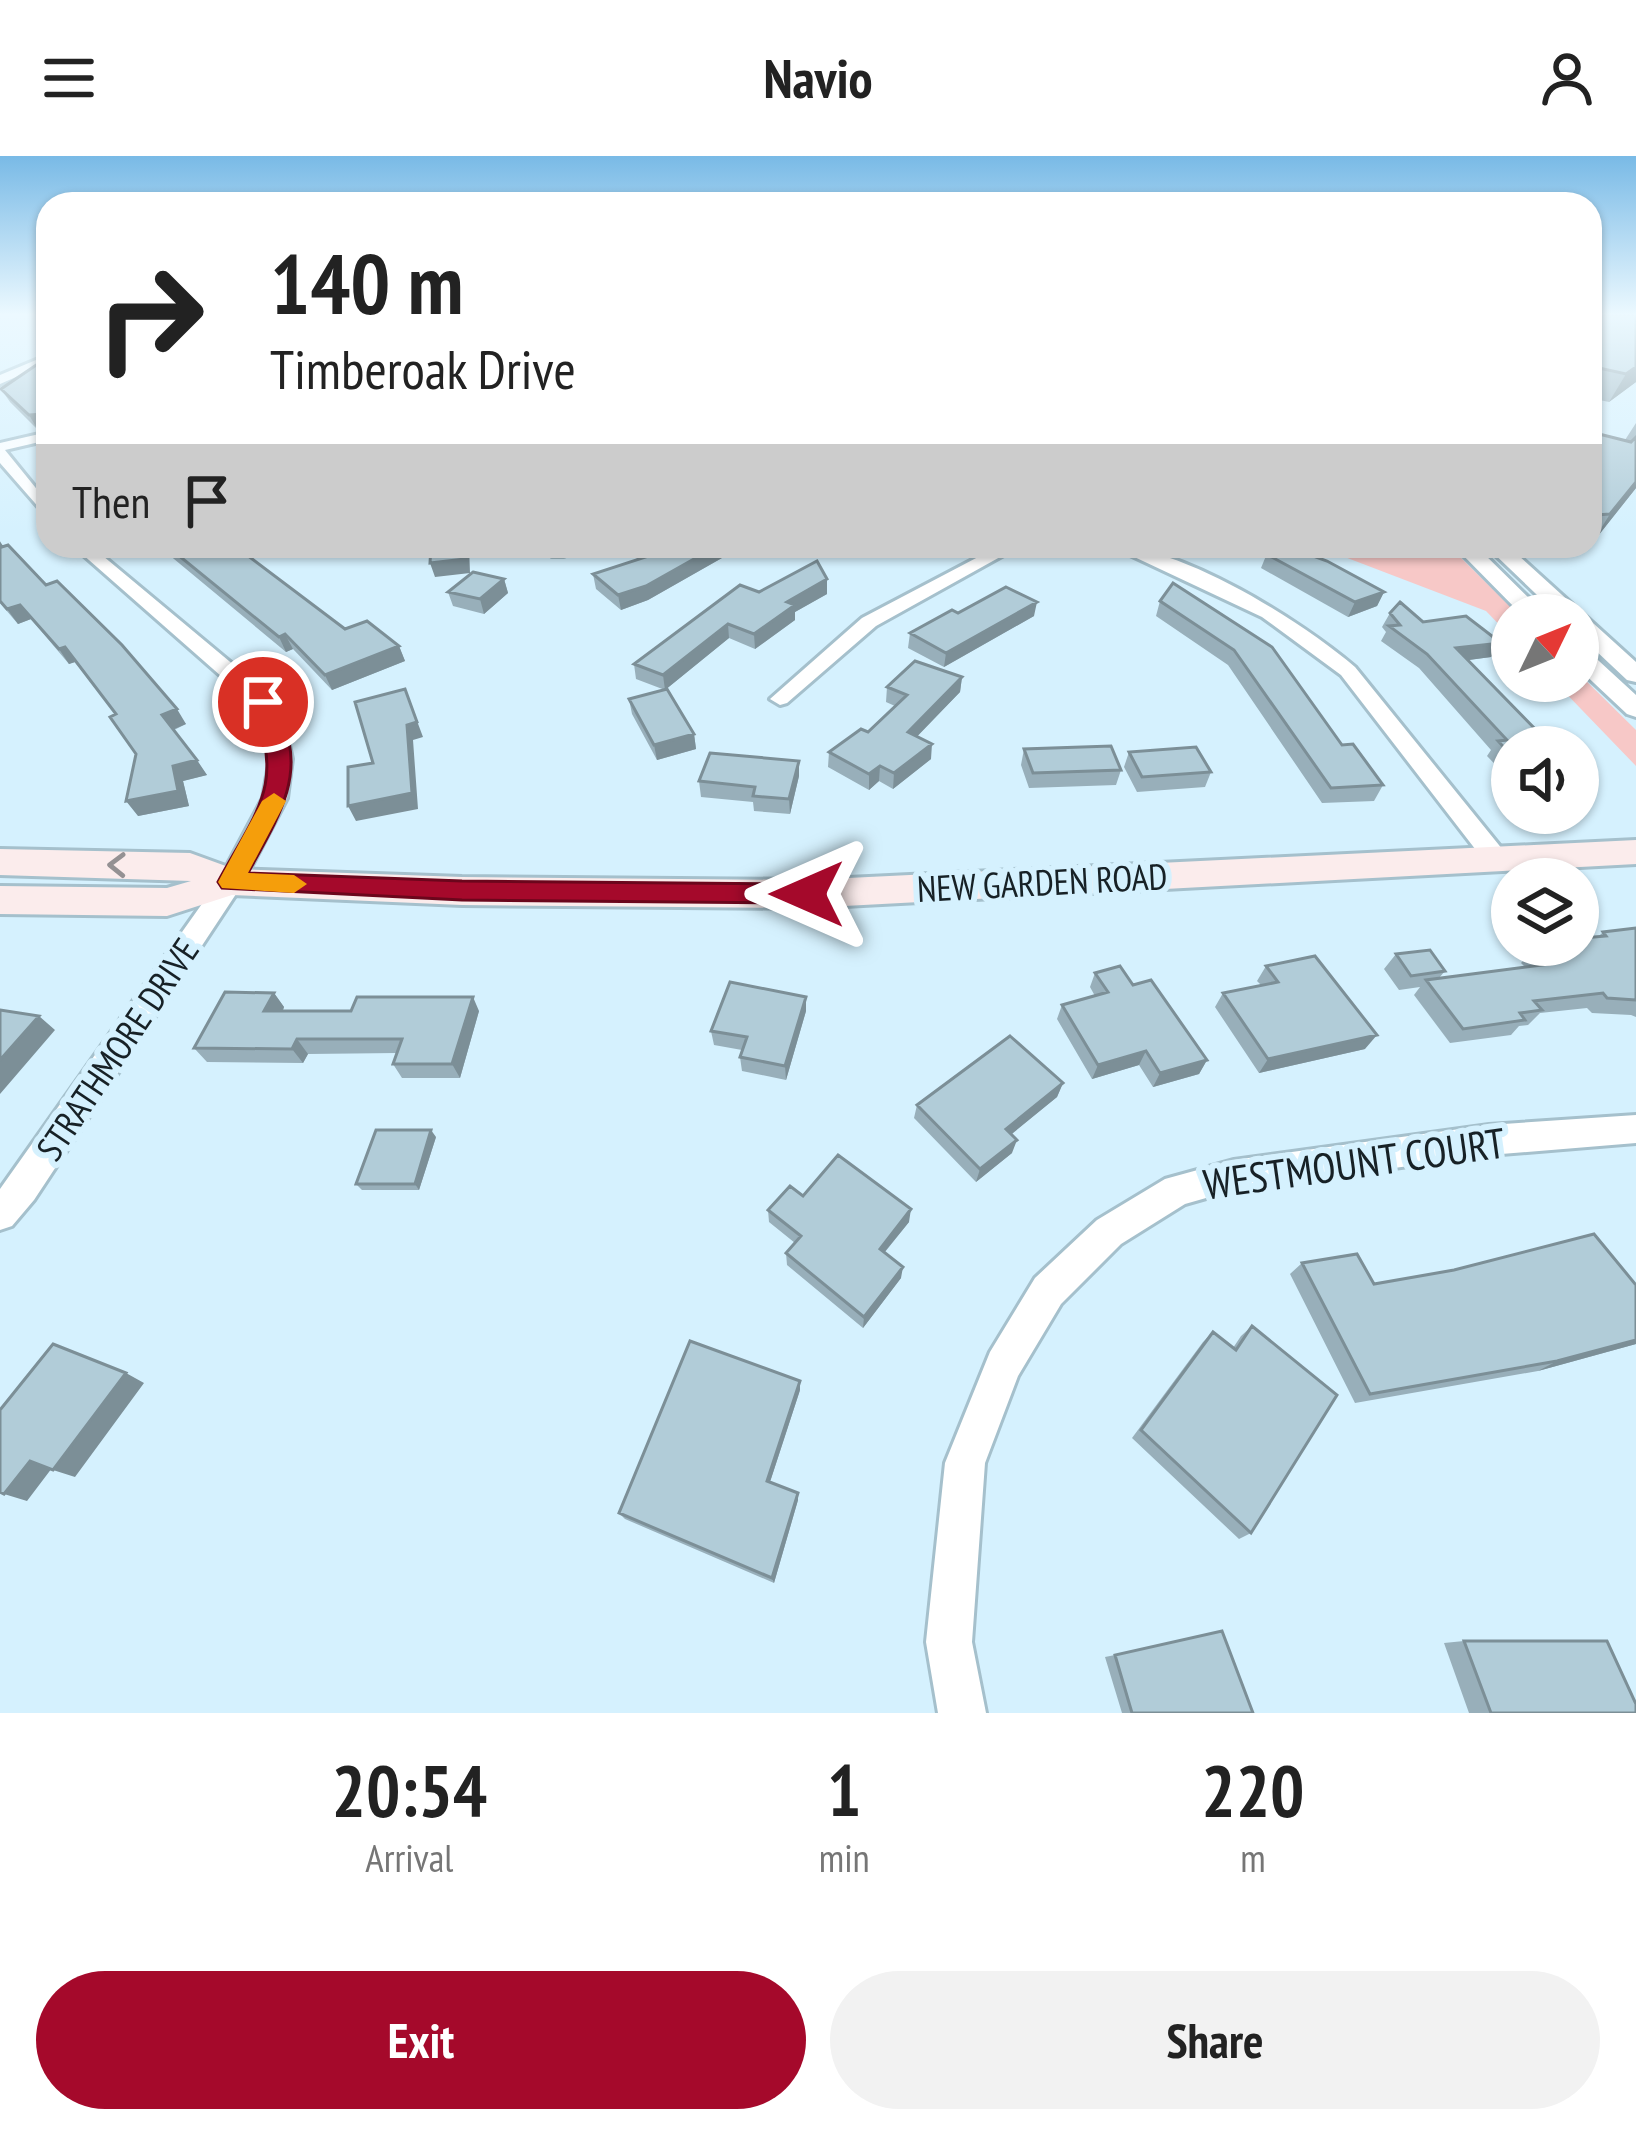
<!DOCTYPE html>
<style>
body{margin:0;font-family:"PT Sans Narrow",sans-serif;background:#f2f2f2;color:#222;height:100vh;display:flex;flex-direction:column;font-size:45px;white-space:nowrap}
*{box-sizing:border-box;margin:0}
p{font-size:39px;color:#767676}
.icon{flex:none;width:66px;height:66px;fill:none;stroke:currentColor;stroke-width:2;stroke-linecap:round;stroke-linejoin:round}
.map{position:relative;height:1557px;overflow:hidden}
.sheet{display:flex;flex-direction:column;background:#fff;flex:1}
.sheet>*{flex:none}
.banner{position:absolute;left:36px;top:36px;width:1566px;height:366px;border-radius:36px;box-shadow:0 3px 9px #0004;background:#fff;color:#222;overflow:hidden}
.needle{width:78px;rotate:47deg}
.fabs{position:absolute;left:1491px;top:438px;display:grid;gap:24px}
.fabs a{display:grid;place-items:center;width:108px;height:108px;border-radius:50%;background:#fff;box-shadow:0 3px 9px #0004;font-size:60px}
.pin{position:absolute;display:grid;place-items:center;width:102px;height:102px;color:#fff;margin:-51px;border:6px solid #fff;border-radius:50%;box-shadow:0 3px 12px #0007}
.me{position:absolute;width:132px;margin:-66px;rotate:270deg;stroke-linejoin:round;filter:drop-shadow(0 0 9px #0008)}
.turn{display:flex;align-items:center;gap:42px;height:252px;padding:0 36px;font-size:54px}
.turn .icon{width:156px;height:156px;stroke-width:2.5}
.turn b{display:block;font-size:84px;line-height:102px}
.then{display:flex;align-items:center;height:114px;padding:0 36px;background:#0003;gap:24px;font-size:45px}
.eta{display:flex;justify-content:space-evenly;align-items:center;height:204px;text-align:center}
.eta b{font-size:72px;font-weight:800;line-height:84px}
.primary-button{display:flex;gap:24px;margin-top:auto;padding:24px 36px}
.primary-button a{flex:1;height:138px;border-radius:72px;background:#a5092b;color:#fff;font-size:48px;font-weight:800;line-height:138px;text-align:center}
.primary-button a+a{background:#f2f2f2;color:#222}
header{display:flex;justify-content:space-between;align-items:center;height:156px;padding:0 36px;background:#fff;font-size:54px;font-weight:800}
.map>svg:first-child{display:block}
</style>
<header><svg class="icon" aria-label="menu" viewBox="0 0 24 24"><path d="M4 6h16M4 12h16M4 18h16"/></svg>Navio<svg class="icon" aria-label="person" viewBox="0 0 24 24"><circle cx="12" cy="8" r="4"/><path d="M4 21q1-7 8-7t8 7"/></svg></header>
<div class="map">
<svg width="1636" height="1557" viewBox="0 0 1636 1557">
<rect width="100%" height="100%" fill="#d5f1fe"/>
<path fill="#f7c8c7" d="M 1316,390 L 1449,390 L 1519,459 L 1512,459 L 1512,482 L 1486,455 Z
M 1578,517 L 1636,574 L 1636,610 L 1554,525 L 1578,525 Z"/>
<g fill="none" stroke-linecap="round" stroke-linejoin="round">
<g stroke="#a5c0cc" stroke-width="6">
<path id="minor" d="M 48,199 L 48,207 L 0,228 L 0,219 Z
M 48,276 L 48,284 L 5,294 L 48,347 L 48,362 L 0,307 L 0,287 Z
M 73,390 L 91,390 L 253,525 L 270,542 L 284,567 L 292,603 L 287,642 L 240,732 L 34,1044 L 12,1070 L 0,1074 L 0,1033 L 221,721 L 263,642 L 270,603 L 254,549 Z
M 558,390 L 581,390 L 564,400 L 552,400 L 549,396 Z
M 999,390 L 1020,390 L 876,470 L 787,547 L 780,549 L 770,543 L 862,462 Z
M 1111,390 C 1182,390 1301,465 1355,511 L 1507,699 L 1511,705 L 1507,711 L 1489,711 L 1341,519 L 1262,461 Z
M 1636,959 L 1636,987 L 1489,999 L 1234,1034 L 1185,1048 L 1121,1088 L 1061,1148 L 1018,1220 L 985,1307 L 972,1486 L 986,1557 L 938,1557 L 926,1486 L 945,1307 L 990,1196 L 1035,1122 L 1097,1064 L 1165,1023 L 1234,1004 L 1489,969 Z"/>
</g>
<g stroke="#a5c0cc" stroke-width="6">
<path id="tertiary" d="M 1454,390 L 1476,390 L 1546,459 L 1522,459 Z
M 1486,390 L 1508,390 L 1636,506 L 1636,526 L 1627,524 L 1578,478 L 1578,459 L 1558,459 Z
M 1578,492 L 1587,494 L 1636,539 L 1636,561 L 1627,558 L 1578,512 Z"/>
</g>
<g stroke="#a5c0cc" stroke-width="6">
<path id="secondary" d="M 1636,684 L 1636,708 L 807,752 L 462,749 L 232,739 L 167,760 L 0,758 L 0,730 L 167,732 L 191,725 L 0,719 L 0,693 L 190,697 L 234,713 L 462,721 L 807,724 Z"/>
</g>
<use href="#minor" fill="#fff" fill-rule="evenodd"/>
<use href="#tertiary" fill="#fff" fill-rule="evenodd"/>
<use href="#secondary" fill="#fbecec" fill-rule="evenodd"/>
</g>
<path fill="#98afba" d="M 1590,159 L 1636,159 L 1636,226 L 1609,246 L 1590,242 Z
M 48,201 L 48,284 L 42,273 L 38,274 L 10,246 L 1,233 Z
M 1636,267 L 1636,332 L 1590,390 L 1590,288 L 1625,284 Z
M 0,388 L 46,429 L 186,568 L 174,574 L 207,619 L 183,625 L 189,650 L 138,660 L 136,598 L 116,559 L 75,506 L 69,508 L 31,463 L 18,468 L 0,447 Z
M 164,390 L 235,390 L 345,473 L 399,490 L 405,505 L 332,534 L 293,493 L 286,496 L 168,398 Z
M 634,390 L 743,390 L 648,444 L 621,454 L 596,433 L 593,418 L 637,404 Z
M 1270,390 L 1384,436 L 1377,450 L 1348,461 L 1261,412 Z
M 504,423 L 508,437 L 484,458 L 453,450 L 448,436 Z
M 1173,427 L 1383,629 L 1374,645 L 1322,647 L 1228,509 L 1156,460 L 1160,445 Z
M 759,436 L 827,438 L 795,456 L 795,464 L 755,493 L 729,482 L 665,534 L 636,523 L 634,508 Z
M 958,457 L 1034,460 L 944,511 L 908,492 L 910,477 Z
M 1390,457 L 1501,487 L 1491,501 L 1468,504 L 1512,591 L 1512,626 L 1487,600 L 1491,594 L 1419,512 L 1381,485 L 1386,476 L 1382,471 Z
M 962,521 L 960,536 L 917,580 L 931,603 L 893,633 L 879,625 L 869,634 L 828,611 L 829,596 L 868,576 L 895,550 L 886,546 L 887,531 Z
M 629,543 L 694,578 L 696,593 L 657,604 L 632,558 Z
M 1024,593 L 1121,614 L 1116,629 L 1029,632 L 1021,609 Z
M 1129,596 L 1211,616 L 1205,631 L 1137,636 L 1124,611 Z
M 799,605 L 799,620 L 790,658 L 754,655 L 753,646 L 701,641 L 699,625 Z
M 1578,605 L 1593,619 L 1580,634 L 1578,635 Z
M 1636,772 L 1636,861 L 1631,859 L 1592,857 L 1587,852 L 1540,857 L 1528,869 L 1519,870 L 1511,879 L 1450,887 L 1414,839 L 1420,831 L 1399,834 L 1384,813 L 1396,798 L 1445,815 L 1439,822 L 1525,811 L 1521,807 L 1535,792 L 1578,787 L 1582,782 L 1598,781 L 1603,776 Z
M 1266,810 L 1365,893 L 1259,917 L 1215,851 L 1223,837 L 1261,829 L 1257,825 Z
M 1095,817 L 1133,829 L 1207,904 L 1199,918 L 1153,931 L 1139,909 L 1092,923 L 1057,863 L 1062,849 L 1095,840 L 1090,831 Z
M 274,837 L 284,851 L 283,855 L 479,855 L 460,922 L 402,922 L 393,908 L 397,897 L 308,898 L 303,907 L 207,906 L 194,892 Z
M 806,841 L 806,855 L 786,924 L 742,915 L 740,901 L 742,894 L 714,889 L 711,875 Z
M 1063,927 L 1057,941 L 1011,978 L 1012,997 L 976,1026 L 914,962 L 917,949 Z
M 436,981 L 419,1034 L 362,1034 L 356,1028 Z
M 803,1040 L 909,1066 L 885,1096 L 901,1122 L 863,1172 L 787,1109 L 786,1097 L 795,1087 L 769,1066 L 768,1054 Z
M 1302,1107 L 1374,1128 L 1636,1129 L 1636,1188 L 1538,1215 L 1355,1247 L 1290,1118 Z
M 1252,1170 L 1251,1377 L 1239,1383 L 1132,1282 L 1203,1186 L 1213,1176 L 1233,1192 L 1241,1180 Z
M 800,1234 L 770,1326 L 798,1344 L 774,1427 L 625,1363 L 619,1357 Z
M 1464,1485 L 1636,1557 L 1469,1557 L 1444,1487 Z
M 1115,1499 L 1253,1557 L 1122,1557 L 1105,1501 Z"/>
<path fill="#7c8f97" d="M 1636,211 L 1636,226 L 1609,246 L 1626,218 Z
M 42,258 L 48,273 L 38,274 L 29,259 Z
M 1636,326 L 1636,332 L 1590,390 L 1610,358 Z
M 466,390 L 469,390 L 470,417 L 435,421 L 430,407 Z
M 717,390 L 743,390 L 648,444 L 621,454 L 618,439 Z
M 504,423 L 508,437 L 484,458 L 480,443 Z
M 827,423 L 827,438 L 795,456 L 795,464 L 755,493 L 754,478 L 787,446 Z
M 1384,436 L 1377,450 L 1348,461 L 1355,446 Z
M 1037,446 L 1034,460 L 944,511 L 946,497 Z
M 20,449 L 31,463 L 18,468 L 7,453 Z
M 728,468 L 729,482 L 665,534 L 663,519 Z
M 285,478 L 293,493 L 286,496 L 279,481 Z
M 1501,487 L 1491,501 L 1447,507 L 1456,492 Z
M 399,490 L 405,505 L 332,534 L 325,519 Z
M 65,491 L 75,506 L 69,508 L 59,493 Z
M 962,521 L 960,536 L 907,591 L 908,576 Z
M 405,533 L 423,581 L 413,584 L 418,653 L 356,665 L 348,650 L 412,637 Z
M 177,553 L 186,568 L 172,574 L 162,559 Z
M 694,578 L 696,593 L 657,604 L 654,589 Z
M 932,588 L 931,603 L 893,633 L 894,617 Z
M 197,604 L 207,619 L 183,625 L 189,650 L 138,660 L 126,645 L 173,610 Z
M 799,605 L 799,620 L 790,658 L 789,643 Z
M 880,610 L 879,625 L 869,634 L 869,618 Z
M 274,837 L 284,851 L 276,869 L 264,855 Z
M 473,841 L 479,855 L 460,922 L 452,908 Z
M 806,841 L 806,855 L 786,924 L 785,910 Z
M 39,860 L 55,874 L 0,938 L 0,904 Z
M 1377,879 L 1365,893 L 1259,917 L 1268,903 Z
M 297,883 L 308,898 L 303,907 L 292,893 Z
M 1146,895 L 1139,909 L 1092,923 L 1098,909 Z
M 1207,904 L 1199,918 L 1153,931 L 1160,917 Z
M 1063,927 L 1057,941 L 1002,986 L 1006,973 Z
M 431,974 L 436,981 L 419,1034 L 415,1028 Z
M 1017,984 L 1012,997 L 976,1026 L 980,1013 Z
M 911,1053 L 909,1066 L 878,1104 L 880,1093 Z
M 903,1111 L 901,1122 L 863,1172 L 864,1161 Z
M 1636,1184 L 1636,1188 L 1538,1215 L 1557,1205 Z
M 126,1217 L 144,1227 L 75,1321 L 53,1314 Z
M 800,1225 L 800,1234 L 768,1332 L 767,1325 Z
M 30,1305 L 52,1312 L 27,1345 L 4,1338 Z
M 798,1337 L 798,1344 L 774,1427 L 772,1422 Z"/>
<path fill="#b1ccd8" stroke="#7c8f97" stroke-width="3" d="M 1597,159 L 1636,159 L 1636,211 L 1626,218 L 1590,210 L 1590,164 Z
M 48,201 L 48,280 L 42,273 L 42,258 L 29,259 L 1,233 Z
M 1599,278 L 1631,286 L 1636,281 L 1636,326 L 1610,358 L 1596,359 L 1590,354 L 1590,288 Z
M 0,388 L 2,391 L 8,389 L 46,429 L 57,425 L 122,489 L 177,553 L 162,559 L 197,604 L 173,610 L 178,635 L 126,645 L 136,598 L 110,561 L 116,558 L 65,491 L 59,493 L 20,449 L 7,453 L 0,445 Z
M 167,390 L 235,390 L 345,473 L 367,465 L 399,490 L 325,519 L 285,478 L 279,481 Z
M 431,390 L 466,390 L 465,403 L 430,407 Z
M 634,390 L 717,390 L 646,430 L 618,439 L 593,418 L 655,398 Z
M 1270,390 L 1286,390 L 1327,405 L 1384,436 L 1355,446 L 1266,398 Z
M 817,405 L 827,423 L 787,446 L 795,449 L 754,478 L 728,468 L 663,519 L 634,508 L 740,429 L 759,436 Z
M 473,416 L 504,423 L 480,443 L 448,436 Z
M 1173,427 L 1272,491 L 1342,589 L 1353,588 L 1383,629 L 1331,632 L 1234,494 L 1160,445 Z
M 1006,431 L 1037,446 L 946,497 L 910,477 L 952,454 L 958,457 Z
M 1400,446 L 1423,466 L 1466,460 L 1501,487 L 1456,492 L 1544,582 L 1553,581 L 1564,591 L 1512,591 L 1512,600 L 1498,585 L 1507,584 L 1427,498 L 1389,470 L 1400,469 L 1390,457 Z
M 915,505 L 962,521 L 908,576 L 932,588 L 894,617 L 880,610 L 869,618 L 829,596 L 861,573 L 868,576 L 907,539 L 887,531 Z
M 405,533 L 417,566 L 407,569 L 412,637 L 348,650 L 348,611 L 373,607 L 355,546 Z
M 667,533 L 694,578 L 654,589 L 629,543 Z
M 1111,590 L 1121,614 L 1033,617 L 1024,593 Z
M 1196,591 L 1211,616 L 1142,621 L 1129,596 Z
M 710,597 L 799,605 L 789,643 L 753,640 L 755,631 L 699,625 Z
M 1578,605 L 1593,619 L 1578,620 Z
M 1636,772 L 1636,844 L 1607,842 L 1603,837 L 1534,845 L 1542,854 L 1520,857 L 1525,864 L 1463,873 L 1426,824 L 1549,808 L 1535,792 L 1578,789 L 1586,787 L 1582,782 L 1606,780 L 1603,776 Z
M 1430,794 L 1445,815 L 1411,820 L 1396,798 Z
M 1315,800 L 1377,879 L 1268,903 L 1223,837 L 1278,826 L 1266,810 Z
M 1120,810 L 1133,829 L 1151,824 L 1207,904 L 1160,917 L 1146,895 L 1098,909 L 1062,849 L 1108,836 L 1095,817 Z
M 730,826 L 806,841 L 785,910 L 740,901 L 747,881 L 711,875 Z
M 225,836 L 274,837 L 264,855 L 351,855 L 357,841 L 473,841 L 452,908 L 393,908 L 402,883 L 297,883 L 292,893 L 194,892 Z
M 0,854 L 39,860 L 0,904 Z
M 1010,880 L 1063,927 L 1006,973 L 1017,984 L 980,1013 L 917,949 Z
M 376,974 L 431,974 L 415,1028 L 356,1028 Z
M 838,999 L 911,1053 L 880,1093 L 903,1111 L 864,1161 L 786,1097 L 801,1080 L 768,1054 L 790,1030 L 803,1040 Z
M 1594,1078 L 1636,1129 L 1636,1184 L 1557,1205 L 1370,1238 L 1302,1107 L 1357,1098 L 1374,1128 L 1454,1114 Z
M 1252,1170 L 1337,1239 L 1251,1377 L 1141,1274 L 1213,1176 L 1236,1194 Z
M 690,1185 L 800,1225 L 767,1325 L 798,1337 L 772,1422 L 619,1357 Z
M 53,1188 L 126,1217 L 53,1314 L 30,1305 L 4,1338 L 0,1336 L 0,1254 Z
M 1222,1475 L 1253,1557 L 1132,1557 L 1115,1499 Z
M 1464,1485 L 1607,1485 L 1636,1548 L 1636,1557 L 1491,1557 Z"/>
<defs><path id="oneway-chevron" d="M-2-3.5L2.5 0L-2 3.5" fill="none" stroke-width="1.6" stroke-linecap="round" stroke-linejoin="round" transform="scale(3)"/></defs>
<use stroke="#949193" href="#oneway-chevron" transform="translate(117 709) rotate(-179)"/>
<linearGradient id="sky" x2="0" y2="1"><stop stop-color="#79bae6"/><stop offset="0.42" stop-color="#ecf9ff"/><stop offset="1" stop-color="#ecf9ff" stop-opacity="0"/></linearGradient>
<rect width="1636" height="377" fill="url(#sky)"/>
<path fill="#a5092b" stroke="#6b061c" stroke-width="3" d="M 263,539 C 276,544 278,556 283,568 C 307,622 273,670 248,717 L 462,725 L 807,728 L 820,738 L 807,747 L 462,744 L 222,732 L 218,726 C 257,654 286,628 252,546 Z"/>
<path fill="#f59e0b" d="M 274,637 L 286,645 L 248,717 L 294,719 L 307,728 L 294,737 L 222,732 L 218,726 L 262,645 Z"/>
<g text-anchor="middle" dominant-baseline="central" stroke-width="12" stroke-linejoin="round" paint-order="stroke">
<g font-size="36" fill="#172126" stroke="#d5f1fe">
<text transform="translate(1042 726) rotate(-3)">NEW GARDEN ROAD</text>
<text transform="translate(117 893) rotate(-56)">STRATHMORE DRIVE</text>
</g>
<g font-size="42" fill="#172126" stroke="#d5f1fe">
<text transform="translate(1354 1007) rotate(-8)">WESTMOUNT COURT</text>
</g>
</g>
</svg>
<div class="fabs">
<a><svg class="needle" viewBox="-14 -14 28 28"><path d="M0-13l5 13h-10z" fill="#e53935"/><path d="M0 13l5-13h-10z" fill="#767676"/></svg></a>
<a><svg class="icon" aria-label="sound" viewBox="0 0 24 24"><path d="M4 9h4l5-4v14l-5-4H4zM17 9q2 3 0 6"/></svg></a>
<a><svg class="icon" aria-label="layers" viewBox="0 0 24 24"><path d="M12 4l9 5-9 5-9-5zM3 14l9 5 9-5"/></svg></a>
</div>
<div class="pin" style="left:263px;top:546px;background:#d93025"><svg class="icon" aria-label="arrive" viewBox="0 0 24 24"><path d="M6 21V4h12l-3 4 3 4H6"/></svg></div>
<svg class="me" style="left:807px;top:738px" viewBox="-20 -20 40 40"><path d="M0-17L14 15 0 8-14 15z" fill="#a5092b" stroke="#fff" stroke-width="4"/></svg>
<div class="banner">
<div class="turn"><svg class="icon" aria-label="right" viewBox="0 0 24 24"><path d="M7 20v-9h11M14 6l5 5-5 5"/></svg><div><b>140 m</b>Timberoak Drive</div></div>
<div class="then">Then<svg class="icon" aria-label="arrive" viewBox="0 0 24 24"><path d="M6 21V4h12l-3 4 3 4H6"/></svg></div>
</div>
</div>
<section class="sheet">
<div class="eta">
<div><b>20:54</b><p>Arrival</p></div>
<div><b>1</b><p>min</p></div>
<div><b>220</b><p>m</p></div>
</div>
<div class="primary-button"><a>Exit</a><a>Share</a></div>
</section>
